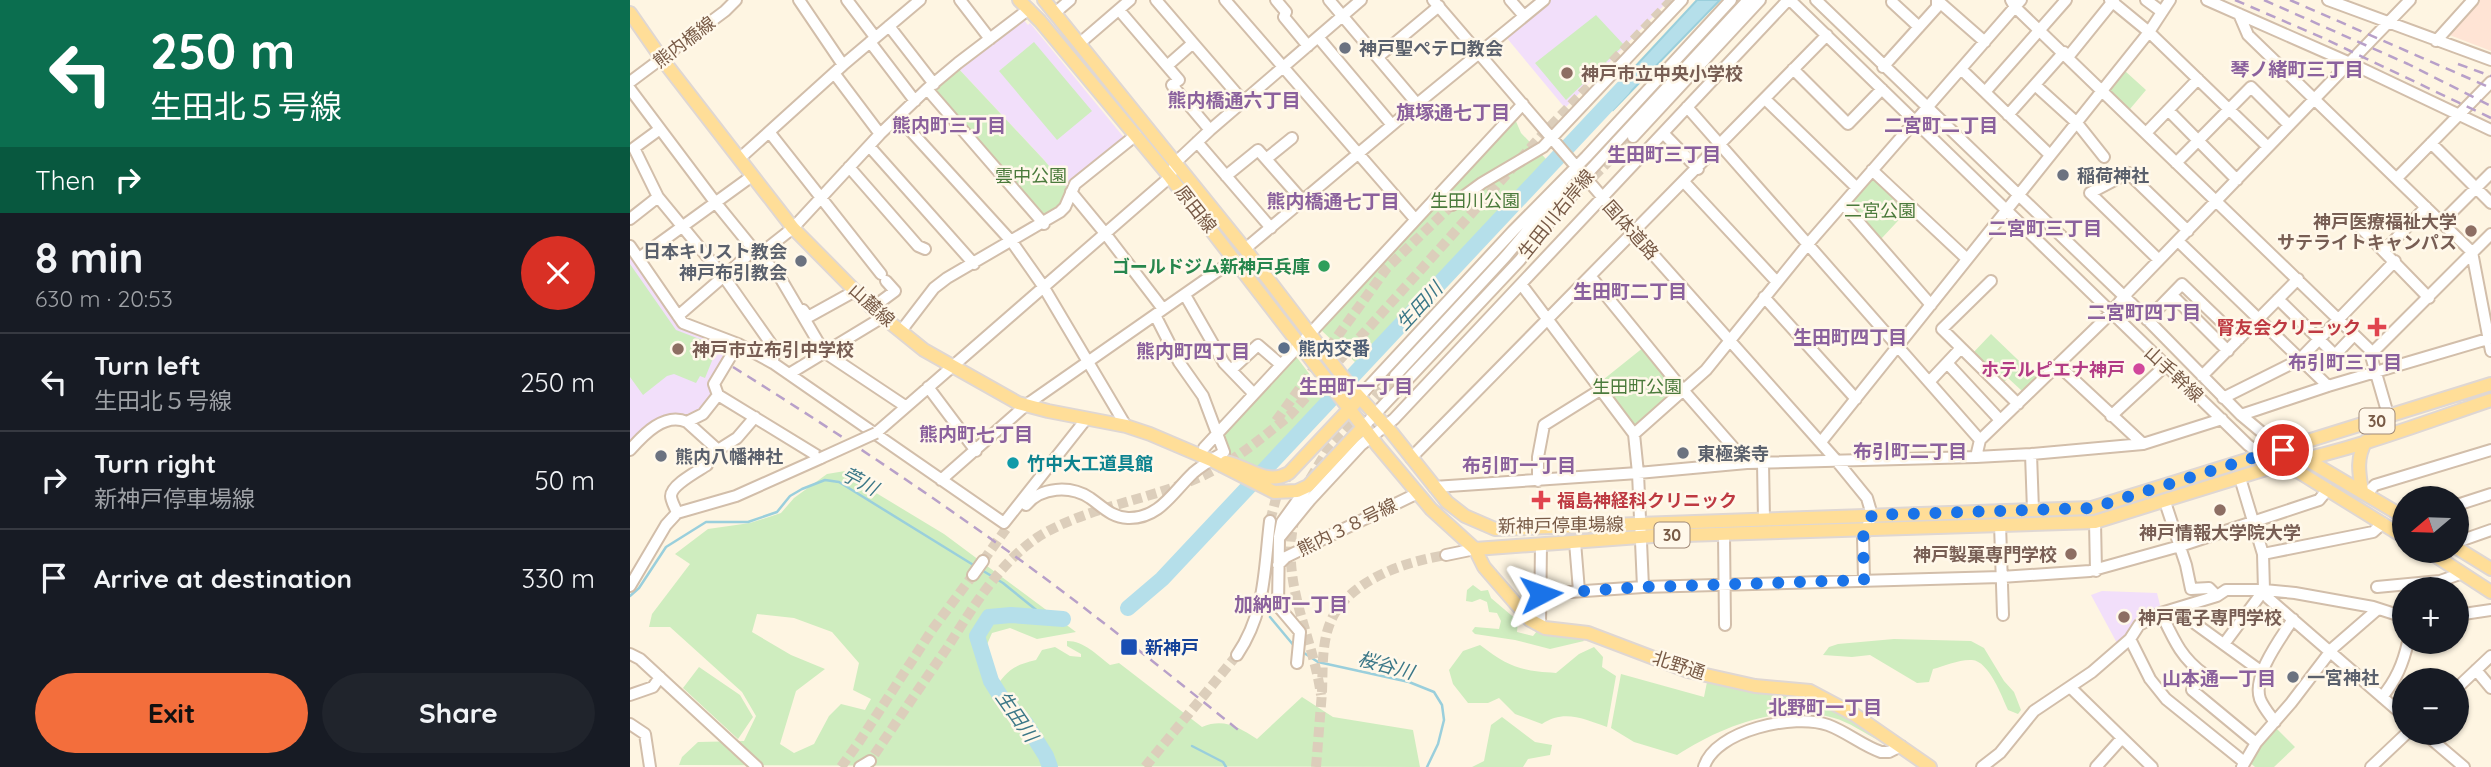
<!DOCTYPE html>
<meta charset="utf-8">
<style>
body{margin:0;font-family:Quicksand,"Noto Sans JP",sans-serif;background:#20242c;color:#f1f3f6;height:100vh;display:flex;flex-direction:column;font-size:26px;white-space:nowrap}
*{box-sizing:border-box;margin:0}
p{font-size:23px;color:#9ea1a6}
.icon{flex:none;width:38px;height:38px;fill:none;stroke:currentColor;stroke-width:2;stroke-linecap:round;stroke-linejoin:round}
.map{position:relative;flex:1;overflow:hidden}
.drawer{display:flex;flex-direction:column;background:#171b24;width:630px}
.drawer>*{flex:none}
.top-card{background:#0b6e4f;color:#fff;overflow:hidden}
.needle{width:46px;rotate:251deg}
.controls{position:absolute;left:1762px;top:486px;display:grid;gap:14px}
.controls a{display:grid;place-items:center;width:77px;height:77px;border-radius:50%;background:#171b24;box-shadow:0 2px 5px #0004;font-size:35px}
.pin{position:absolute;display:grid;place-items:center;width:60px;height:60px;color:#fff;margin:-30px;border:4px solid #fff;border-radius:50%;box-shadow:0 2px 7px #0007}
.me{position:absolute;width:77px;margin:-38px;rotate:86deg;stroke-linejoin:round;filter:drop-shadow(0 0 5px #0008)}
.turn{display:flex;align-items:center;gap:24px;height:147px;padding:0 35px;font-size:32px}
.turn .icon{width:91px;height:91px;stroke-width:2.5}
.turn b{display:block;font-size:49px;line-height:60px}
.then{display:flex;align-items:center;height:66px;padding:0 35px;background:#0003;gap:14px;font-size:26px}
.round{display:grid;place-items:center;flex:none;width:74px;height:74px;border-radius:37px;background:#20242c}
.summary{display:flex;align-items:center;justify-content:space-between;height:119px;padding:0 35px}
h1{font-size:42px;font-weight:700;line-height:52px}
.button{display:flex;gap:14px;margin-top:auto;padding:14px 35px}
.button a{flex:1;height:80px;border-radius:42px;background:#f36e3c;color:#111;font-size:28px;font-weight:700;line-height:80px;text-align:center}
.button a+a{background:#20242c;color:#f1f3f6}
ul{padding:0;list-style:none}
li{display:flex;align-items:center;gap:21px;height:98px;padding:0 35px;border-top:2px solid #363941}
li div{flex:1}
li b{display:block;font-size:26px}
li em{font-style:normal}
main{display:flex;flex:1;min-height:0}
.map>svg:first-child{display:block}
</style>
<main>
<section class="drawer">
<div class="top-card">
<div class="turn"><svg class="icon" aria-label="left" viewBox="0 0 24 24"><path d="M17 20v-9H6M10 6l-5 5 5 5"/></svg><div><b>250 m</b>生田北５号線</div></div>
<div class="then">Then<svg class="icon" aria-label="right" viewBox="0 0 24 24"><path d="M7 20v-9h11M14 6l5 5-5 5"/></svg></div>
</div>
<div class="summary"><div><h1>8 min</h1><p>630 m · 20:53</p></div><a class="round" style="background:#d93025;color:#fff"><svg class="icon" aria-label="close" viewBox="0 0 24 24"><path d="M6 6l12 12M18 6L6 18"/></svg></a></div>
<ul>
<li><svg class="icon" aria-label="left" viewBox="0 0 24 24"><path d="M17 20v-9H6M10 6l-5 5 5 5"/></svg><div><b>Turn left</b><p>生田北５号線</p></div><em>250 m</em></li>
<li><svg class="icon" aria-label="right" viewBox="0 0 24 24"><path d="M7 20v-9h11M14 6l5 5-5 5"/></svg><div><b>Turn right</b><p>新神戸停車場線</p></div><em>50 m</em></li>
<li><svg class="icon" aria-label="arrive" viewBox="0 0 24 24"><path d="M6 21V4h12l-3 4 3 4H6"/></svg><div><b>Arrive at destination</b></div><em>330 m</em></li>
</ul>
<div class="button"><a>Exit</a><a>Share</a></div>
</section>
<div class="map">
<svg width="1861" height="767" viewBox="0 0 1861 767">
<rect width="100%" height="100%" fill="#fef5e2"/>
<path fill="#ffe4d5" d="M 1848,0 L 1861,0 L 1861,51 L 1817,34 Z"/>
<path fill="#f2dffa" d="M 920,0 L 1039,0 L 935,108 L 876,37 Z
M 393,19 L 398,25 L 400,23 L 496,140 L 439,190 L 414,160 L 327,67 Z
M 0,254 L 49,327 L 94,343 L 98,355 L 83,396 L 72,412 L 58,419 L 47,415 L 0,446 Z
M 1472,591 L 1527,593 L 1531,609 L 1488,645 L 1461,595 Z"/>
<path fill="#cfedbf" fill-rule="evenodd" d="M 966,15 L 994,45 L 936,100 L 905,63 Z
M 404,42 L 462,111 L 427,140 L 369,71 Z
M 327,67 L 414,160 L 439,190 L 434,204 L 414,220 L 300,90 Z
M 1495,71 L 1516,90 L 1500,109 L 1478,90 Z
M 885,119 L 891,133 L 917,160 L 726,363 L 690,329 Z
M 1242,176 L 1279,209 L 1251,239 L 1220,206 L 1221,199 Z
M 0,264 L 46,330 L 88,346 L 75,378 L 70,376 L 66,383 L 44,374 L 37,376 L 13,395 L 0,377 Z
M 1361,334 L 1407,378 L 1392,391 L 1378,378 L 1371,385 L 1341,355 Z
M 1014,347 L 1045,386 L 1044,391 L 1006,426 L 1002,426 L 969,383 Z
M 665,355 L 696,396 L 630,468 L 600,456 L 592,434 Z
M 215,471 L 228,482 L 314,534 L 446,632 L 407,639 L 380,628 L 362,633 L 355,649 L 361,693 C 377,672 380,666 406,660 L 412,650 L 425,647 L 440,656 L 451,657 L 451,654 L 437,646 L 437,641 C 454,641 467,655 480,665 L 489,663 L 572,727 C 594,718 608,727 627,739 L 672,697 L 703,717 L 783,730 L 790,767 L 49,765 L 52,757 L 68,742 L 114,741 L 126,716 L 112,692 L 40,627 L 19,627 L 22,614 L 60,564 L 45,554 L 78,529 L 120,523 L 151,513 L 164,498 L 197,474 ZM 127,614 L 164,618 L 202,632 L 229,663 L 223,690 L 241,699 L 235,710 L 211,704 L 199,716 L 184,744 L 164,753 L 150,744 L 166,691 L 195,669 L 161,655 L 122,632 Z
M 843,585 L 851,591 L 858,590 L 861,598 L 888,621 L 887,632 L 903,636 L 907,631 L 928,632 L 951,637 L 954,641 L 920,649 L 885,640 L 845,634 L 842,631 L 845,627 L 869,629 L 871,621 L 867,613 L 859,612 L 857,602 L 850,599 L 842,602 L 836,601 L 837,590 Z
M 1264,639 L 1341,641 L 1354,648 L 1374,681 L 1384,692 L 1391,710 L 1388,714 L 1378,710 C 1372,697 1359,661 1342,660 C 1330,659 1314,666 1303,669 L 1299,682 L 1287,683 L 1240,655 L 1222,657 L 1193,655 L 1199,647 L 1208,644 Z
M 850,645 C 879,667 890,671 926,673 L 949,654 L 964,647 L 973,657 L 972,667 L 986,676 L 977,727 C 954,719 934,709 912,724 L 885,714 L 869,698 L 858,703 L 838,703 L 823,684 L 819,670 L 833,651 Z
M 69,667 L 110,695 L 123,717 L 108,739 L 53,688 Z
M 991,674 L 1074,697 L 1077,682 L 1183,701 L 1219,719 L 1251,739 L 1248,740 C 1234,733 1219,722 1204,718 C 1150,703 1092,726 1047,755 L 1004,742 L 981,728 Z
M 872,717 L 905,742 L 922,745 L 920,755 L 898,759 L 893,767 L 842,767 L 854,761 L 861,725 Z
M 1645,727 L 1665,747 L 1644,767 L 1625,767 L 1618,761 Z"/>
<path fill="#b5dfea" stroke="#9acfdc" stroke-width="2" d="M 1067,0 L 1090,0 L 983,110 L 975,99 Z"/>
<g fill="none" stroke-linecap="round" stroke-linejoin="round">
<path stroke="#9acfdc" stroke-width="2.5" d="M 350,569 L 373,583 L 415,617
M 0,596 L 9,588 L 36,547 L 76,522 L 118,522 L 147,512 L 160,496 L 172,489 L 195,480 L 209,482 L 345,566
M 640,617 L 665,647
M 671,651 L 688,662 L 779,682 L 804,692 L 812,705 L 814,720 L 808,744 L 797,767
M 562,746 L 593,762 L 596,767"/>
<path stroke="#b5dfea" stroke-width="16" d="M 498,608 L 532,579 L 993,88
M 420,767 L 416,756 L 396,724 L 371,697 L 361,681 L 347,636 L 359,617 L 381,615 L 433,619"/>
<path stroke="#dccebb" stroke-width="10" stroke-dasharray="10 5" stroke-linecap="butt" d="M 1048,64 L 1094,19
M 929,193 L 954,166
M 942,198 L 1003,137
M 888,248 L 915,223
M 646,421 L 757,268 L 822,205
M 680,479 L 700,446 L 765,376
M 665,517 C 649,582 682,632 691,695
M 640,521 L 648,491 L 661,472
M 353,561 L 376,529
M 211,767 L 229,742 L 302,630 L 343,575
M 236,767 C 263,727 290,687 317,648 C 342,609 369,563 408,537 C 451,510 506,502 553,484 C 595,469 626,443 660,415 L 912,135 L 1042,0
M 515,767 L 607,655
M 686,767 C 688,742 690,717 692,692 C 693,666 691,636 705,613 C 726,578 778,561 816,555"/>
<g stroke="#d2beaa" stroke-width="14">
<path id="minor" d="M 169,0 L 213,65
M 217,0 L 245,37
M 330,0 L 360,39
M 526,0 L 563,43
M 595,0 L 785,219
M 646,0 L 656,12 L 654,17 L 678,46
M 699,0 L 787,104
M 803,0 L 980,206 L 1206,460 L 1237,498 L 1242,515 L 1233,537 L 1234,580
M 880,0 L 894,16
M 1160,0 L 1618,445 L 1632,455 L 1652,464
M 1186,0 L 1501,303 L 1611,415 L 1653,450
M 1307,0 L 1355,42
M 1381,0 L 1385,7 L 1739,349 L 1759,418
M 1480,0 L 1519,32 L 1638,147
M 1516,0 L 1532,12
M 1577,0 L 1720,63 L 1861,130
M 1698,0 L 1861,60
M 1262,2 L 1289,27
M 489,10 L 549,80 L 542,85 L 580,130
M 426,12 L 440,0
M 1609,14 L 1618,35 L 1842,252 L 1861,351
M 259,26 L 304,84
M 688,37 L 762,125
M 1806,41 L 1843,0
M 240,42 L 285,101
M 450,43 L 500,0
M 748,57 L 809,6
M 1438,57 L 1484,0
M 537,66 L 563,43 L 613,101
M 1253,67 L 1307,7 L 1307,0
M 1163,69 L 1218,124 L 1252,89
M 1331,69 L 1420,155
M 204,73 L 250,134
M 0,82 L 95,11 L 106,0
M 1405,85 L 1447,123 L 1474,157
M 0,89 L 85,202 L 124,250 L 148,274 L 194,352 L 275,406
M 297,89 L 414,224
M 1355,92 L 1436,0
M 1135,99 L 1227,188
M 1057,107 L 1350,440
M 1538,110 L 1607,180
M 1378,115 L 1434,52
M 268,117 L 382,242 L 413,286 L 496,426
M 30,129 L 4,148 L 28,197 L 94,277 L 144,348 L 143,363
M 140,133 L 251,274
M 1033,133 L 1068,169
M 1516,133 L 1568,79
M 1003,137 L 1130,0
M 567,142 L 641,228
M 1801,143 L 1861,203
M 239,146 L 344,264
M 109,159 L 213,65 L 290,0
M 636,159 L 662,138
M 1546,163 L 1621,87 L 1659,125
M 219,167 L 288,246 L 295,249
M 1242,170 L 1337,259
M 596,176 L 628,150 L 673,201
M 1767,178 L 1861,82
M 1054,182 L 1147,282
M 441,192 L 474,232 L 533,309
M 1213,204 L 1301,305
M 822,205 L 852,183 L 913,147 L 1052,0
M 0,219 L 28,197
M 1812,222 L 1861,173
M 1730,227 L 1799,298
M 1548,241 L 1698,386
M 0,246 L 53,323 L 108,344 L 143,363 L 374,523 L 457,418
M 615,249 L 787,104 L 914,0
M 1755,250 L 1796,207
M 130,254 L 163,228 L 250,134 L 297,89 L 328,63 L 399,9
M 9,258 L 122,176
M 1529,260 L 1460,193 L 1498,173 L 1558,231
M 961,277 L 1053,390 L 1117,463
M 1361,281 L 1312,329 L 1388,404
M 891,284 L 1004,434 L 1008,473 L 1013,587
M 555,295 L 594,363 L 623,393
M 1542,295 L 1598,351
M 1134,297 L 1226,399
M 1648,299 L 1705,355 L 1724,335
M 242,308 L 265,291 L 256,281
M 173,310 L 178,317 L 225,291
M 48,316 L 124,250
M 1517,320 L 1552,284 L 1609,339
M 271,331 L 304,288 L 317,278 L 430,212 L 435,207 L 445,184 L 506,135
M 108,344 L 84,384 L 88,395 L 191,458
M 1741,354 L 1861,234
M 1317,363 L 1370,420
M 1428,365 L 1513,444
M 601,370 L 628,345 L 650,364
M 159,374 L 253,317
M 765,376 L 876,256 L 934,187
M 1572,376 L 1668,279
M 1299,382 L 1331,348
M 298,387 L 346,451
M 729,397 L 883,231 L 956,157 L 1101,0
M 1593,398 L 1669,360 L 1765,261
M 1611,415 L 1698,386 L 1861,338
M 1481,416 L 1535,366
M 57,422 L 88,450
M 733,427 L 890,260 L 955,176 L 1118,0
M 246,433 L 540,177 L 546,162 L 580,130 L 731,0
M 1004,434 L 1076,370 L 1178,244 L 1391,0
M 1191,442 L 1519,32 L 1540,0
M 574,448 L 893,104
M 0,450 C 14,434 35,412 57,422 L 73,414 L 88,395
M 1401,454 L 1403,510
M 1346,457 L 1350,440 L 1474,320 L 1499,291 L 1780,0
M 781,458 L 1197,35
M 1133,463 L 1134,519
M 1610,478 L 1633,554 L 1634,590
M 311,480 L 396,405 L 605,259
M 908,481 L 908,457 L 914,425 L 970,390
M 804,487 L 1008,473 L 1117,463 L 1346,457 L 1401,454 L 1513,444 L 1592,419
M 1740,497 L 1740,490 L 1745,485 L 1861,450
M 1535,502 L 1556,565 L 1561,589 L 1579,588 L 1587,596
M 396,505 C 411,487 440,485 460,498 C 473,507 481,517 498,518 C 529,519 543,492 563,473 C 572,465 584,458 594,452 L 573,396 L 549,362 L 525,315
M 1827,505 L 1861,494
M 47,513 C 46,509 41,501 41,496 C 41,485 68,471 77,465 L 77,457 L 107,438 L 125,417
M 1465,522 L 1466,571
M 1370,524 L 1373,615
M 1094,534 L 1095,625
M 649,537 L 652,522 L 678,486
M 945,542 L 949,591
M 1827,542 L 1861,530
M 1633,554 L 1743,532 L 1753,523
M 816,555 L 845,549
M 648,565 L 656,557 L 788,493
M 343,575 L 353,561
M 0,586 L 36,525 L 47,513 L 106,496 L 191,458
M 1747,587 L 1810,581 L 1830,574
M 1634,590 L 1638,598 L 1774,716
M 911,594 L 1013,587 L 1371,577 L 1460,571 L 1550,546 L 1689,500 L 1698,489
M 1545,609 L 1632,672
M 1531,613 C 1543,638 1551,658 1574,674 L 1562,690 L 1626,743
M 1827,615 L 1861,610
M 910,626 L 911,544
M 1500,639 L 1520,679 L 1536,699 L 1614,762
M 1594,644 L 1634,590
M 0,654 L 10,659 L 127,767
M 607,655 C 636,612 634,570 640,521
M 667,663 L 670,632 L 648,606 L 649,538 L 680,500 L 731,445 L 764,419 L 1158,0
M 1846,670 L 1861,688
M 1441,688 L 1522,767
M 1827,688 L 1861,656
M 0,695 L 23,687 L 30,677
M 1752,697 C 1766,680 1773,664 1778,642
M 1645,722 C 1640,715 1633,707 1630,699 C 1622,675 1651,638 1663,619
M 0,724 L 15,734 L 20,767
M 1794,733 L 1834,767
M 230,767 L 240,761
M 1074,767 C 1085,730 1165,713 1198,725 C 1217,732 1233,746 1251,752 L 1259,752 L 1271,746
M 1352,767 L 1370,753 L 1404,711 L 1462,672 L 1500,639 L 1509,625 L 1531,613 L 1587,596 L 1596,590 L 1634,590 L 1665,593 L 1743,607 L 1774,617
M 1466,767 L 1492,738
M 1612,767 L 1626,743 L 1661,703 L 1703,648 L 1748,609
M 1741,767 L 1777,733"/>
</g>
<g stroke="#dfd7d3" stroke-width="16">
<path id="major" d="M 389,0 L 410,21 L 540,177 L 748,446 L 801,509 L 845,549 L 854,567 L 900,620 L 915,628 L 958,633 L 1058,671 L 1125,686 L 1180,691 L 1225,715 L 1300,767
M 414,0 L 615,249 L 723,390 L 762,433 L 817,502 L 835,516 L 865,529 L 1462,508 L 1861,384
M 0,13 L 32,59 L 163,228 L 242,308 L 294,350 L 388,403 L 418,411 L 496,426 L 520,434 L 581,460 L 644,492 L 667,491 L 678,486 L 733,427
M 1676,459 L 1774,517
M 596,462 C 619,467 636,486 659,473 L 725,403
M 1652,464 L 1669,472 L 1774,537
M 1732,491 C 1729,473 1726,458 1736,441
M 1827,548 L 1861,569
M 845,549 L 1023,536 L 1465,522 L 1652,464 C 1723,450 1793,423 1861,400
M 1798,551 L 1861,592"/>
</g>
<use href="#minor" stroke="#fff" stroke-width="10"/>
<use href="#major" stroke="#ffde98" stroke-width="12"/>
<path stroke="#b8a0c9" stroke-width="2.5" stroke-dasharray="10 7" stroke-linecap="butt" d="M 1605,0 L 1693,38 L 1861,118
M 1634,0 L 1778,64 L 1861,106
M 1660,0 L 1861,88
M 1828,64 L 1861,76
M 103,367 C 213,436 321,508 424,585 C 488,633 550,683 612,733"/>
<g stroke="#d2beaa" stroke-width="14" stroke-linecap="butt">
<path id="minor-bridge" d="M 191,458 L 246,433"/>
</g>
<use href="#minor-bridge" stroke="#fff" stroke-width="10"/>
</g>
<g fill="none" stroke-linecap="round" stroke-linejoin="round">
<path stroke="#1a73e8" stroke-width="12" stroke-dasharray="0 21.6" d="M 911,594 L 1013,587 L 1234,580 L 1233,537 L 1242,515 L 1462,508 L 1632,455 L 1653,450"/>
</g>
<g fill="#6b7280" stroke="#fff8ea" stroke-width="2.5">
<circle cx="715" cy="48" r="7"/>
<circle cx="1433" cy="175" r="7"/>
<circle cx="171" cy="261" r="7"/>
<circle cx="1053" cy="453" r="7"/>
<circle cx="31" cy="456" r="7"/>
<circle cx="1663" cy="677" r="7"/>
</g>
<g fill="#8d6e63" stroke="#fff8ea" stroke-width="2.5">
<circle cx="937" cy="73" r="7"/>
<circle cx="1841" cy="231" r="7"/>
<circle cx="48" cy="349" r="7"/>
<circle cx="1590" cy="510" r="7"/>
<circle cx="1441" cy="554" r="7"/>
<circle cx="1494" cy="617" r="7"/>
</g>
<circle fill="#2e9e5b" stroke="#fff8ea" stroke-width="2.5" cx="694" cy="266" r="7"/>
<g fill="#e0444e" stroke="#fff8ea" stroke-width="2.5">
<path d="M1743.5 316.5h7v7h7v7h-7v7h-7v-7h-7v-7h7z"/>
<path d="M907.5 489.5h7v7h7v7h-7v7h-7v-7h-7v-7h7z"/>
</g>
<circle fill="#5c6f8a" stroke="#fff8ea" stroke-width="2.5" cx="654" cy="348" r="7"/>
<circle fill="#d1479c" stroke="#fff8ea" stroke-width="2.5" cx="1509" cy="369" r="7"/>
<circle fill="#0f9aa8" stroke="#fff8ea" stroke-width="2.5" cx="383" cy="463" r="7"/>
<rect fill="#1a4fb4" stroke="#fff8ea" stroke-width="2.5" x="490" y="638" width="18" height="18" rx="3.5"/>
<g text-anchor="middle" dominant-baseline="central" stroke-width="5" stroke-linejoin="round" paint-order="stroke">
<g fill="#fff8ea" stroke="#a08977" stroke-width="2">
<rect x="1729.5" y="408.5" width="35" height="25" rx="5"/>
<rect x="1024.5" y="522.5" width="35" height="25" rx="5"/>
</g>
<g font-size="16" font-weight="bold" fill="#785a46">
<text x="1747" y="421">30</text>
<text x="1042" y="535">30</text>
</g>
<g font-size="18" fill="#785a46" stroke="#fff8ea">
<text transform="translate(54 42) rotate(-37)">熊内橋線</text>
<text transform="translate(566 209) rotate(52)">原田線</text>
<text transform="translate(926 214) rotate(-51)">生田川右岸線</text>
<text transform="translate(1001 230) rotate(48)">国体道路</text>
<text transform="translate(242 305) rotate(42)">山麓線</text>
<text transform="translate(1544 374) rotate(43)">山手幹線</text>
<text transform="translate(931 525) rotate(-1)">新神戸停車場線</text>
<text transform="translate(717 527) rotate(-26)">熊内３８号線</text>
<text transform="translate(1049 665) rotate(18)">北野通</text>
</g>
<g font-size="18" font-weight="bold" fill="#5b616d" stroke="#fff8ea" text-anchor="start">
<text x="729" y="48">神戸聖ぺテロ教会</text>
<text x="1447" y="175">稲荷神社</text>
<text x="157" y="251" text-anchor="end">日本キリスト教会<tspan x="157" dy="21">神戸布引教会</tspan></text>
<text x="1067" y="453">東極楽寺</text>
<text x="45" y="456">熊内八幡神社</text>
<text x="1677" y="677">一宮神社</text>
</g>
<g font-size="18" font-weight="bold" fill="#785e54" stroke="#fff8ea" text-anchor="start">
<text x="951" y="73">神戸市立中央小学校</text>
<text x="1827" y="221" text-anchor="end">神戸医療福祉大学<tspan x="1827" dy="21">サテライトキャンパス</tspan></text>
<text x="62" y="349">神戸市立布引中学校</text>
<text x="1590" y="532" text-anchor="middle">神戸情報大学院大学</text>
<text x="1427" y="554" text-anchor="end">神戸製菓専門学校</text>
<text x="1508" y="617">神戸電子専門学校</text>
</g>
<g font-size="18" fill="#4a7a3b" stroke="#fff8ea">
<text x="401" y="175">雲中公園</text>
<text x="845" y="200">生田川公園</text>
<text x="1250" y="210">二宮公園</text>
<text x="1007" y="386">生田町公園</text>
</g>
<g font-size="18" font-weight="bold" fill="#27864d" stroke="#fff8ea" text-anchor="end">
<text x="680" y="266">ゴールドジム新神戸兵庫</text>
</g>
<g font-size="18" font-weight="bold" fill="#be3a42" stroke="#fff8ea" text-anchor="end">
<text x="1731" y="327">腎友会クリニック</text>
<text x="927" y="500" text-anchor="start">福島神経科クリニック</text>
</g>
<g font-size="18" font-weight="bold" fill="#4e5e75" stroke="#fff8ea" text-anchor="start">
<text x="668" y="348">熊内交番</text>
</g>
<g font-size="18" font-weight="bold" fill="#b23c85" stroke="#fff8ea" text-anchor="end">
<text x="1495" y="369">ホテルピエナ神戸</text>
</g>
<g font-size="18" font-weight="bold" fill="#0d838f" stroke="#fff8ea" text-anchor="start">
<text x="397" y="463">竹中大工道具館</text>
</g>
<g font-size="18" font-weight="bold" fill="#164399" stroke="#fff8ea" text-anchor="start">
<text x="515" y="647">新神戸</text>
</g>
<g font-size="19" font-weight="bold" fill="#8b619d" stroke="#fff8ea">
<text x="1667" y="69">琴ノ緒町三丁目</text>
<text x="604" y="100">熊内橋通六丁目</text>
<text x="823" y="112">旗塚通七丁目</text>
<text x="319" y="125">熊内町三丁目</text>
<text x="1311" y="125">二宮町二丁目</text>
<text x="1034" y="154">生田町三丁目</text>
<text x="703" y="201">熊内橋通七丁目</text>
<text x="1415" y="228">二宮町三丁目</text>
<text x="1000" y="291">生田町二丁目</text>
<text x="1514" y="312">二宮町四丁目</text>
<text x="1220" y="337">生田町四丁目</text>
<text x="563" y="351">熊内町四丁目</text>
<text x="1715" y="362">布引町三丁目</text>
<text x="726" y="386">生田町一丁目</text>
<text x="346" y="434">熊内町七丁目</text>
<text x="1280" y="451">布引町二丁目</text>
<text x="889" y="465">布引町一丁目</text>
<text x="661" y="604">加納町一丁目</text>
<text x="1589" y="678">山本通一丁目</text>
<text x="1195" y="707">北野町一丁目</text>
</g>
<g font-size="19" font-style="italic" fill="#3b7787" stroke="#fff8ea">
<text transform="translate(789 306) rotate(-47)">生田川</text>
<text transform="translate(230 481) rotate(27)">苧川</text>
<text transform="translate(756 665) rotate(15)">桜谷川</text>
<text transform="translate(387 716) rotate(55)">生田川</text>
</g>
</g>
</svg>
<div class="controls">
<a><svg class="needle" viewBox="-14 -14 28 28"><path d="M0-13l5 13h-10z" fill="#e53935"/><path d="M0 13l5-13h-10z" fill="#9ea1a6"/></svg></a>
<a>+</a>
<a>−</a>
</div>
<div class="pin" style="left:1653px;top:450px;background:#d93025"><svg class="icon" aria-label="arrive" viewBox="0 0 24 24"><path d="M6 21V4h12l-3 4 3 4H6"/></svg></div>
<svg class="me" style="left:911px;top:594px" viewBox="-20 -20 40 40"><path d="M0-17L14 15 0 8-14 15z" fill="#1a73e8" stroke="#fff" stroke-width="4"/></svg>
</div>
</main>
